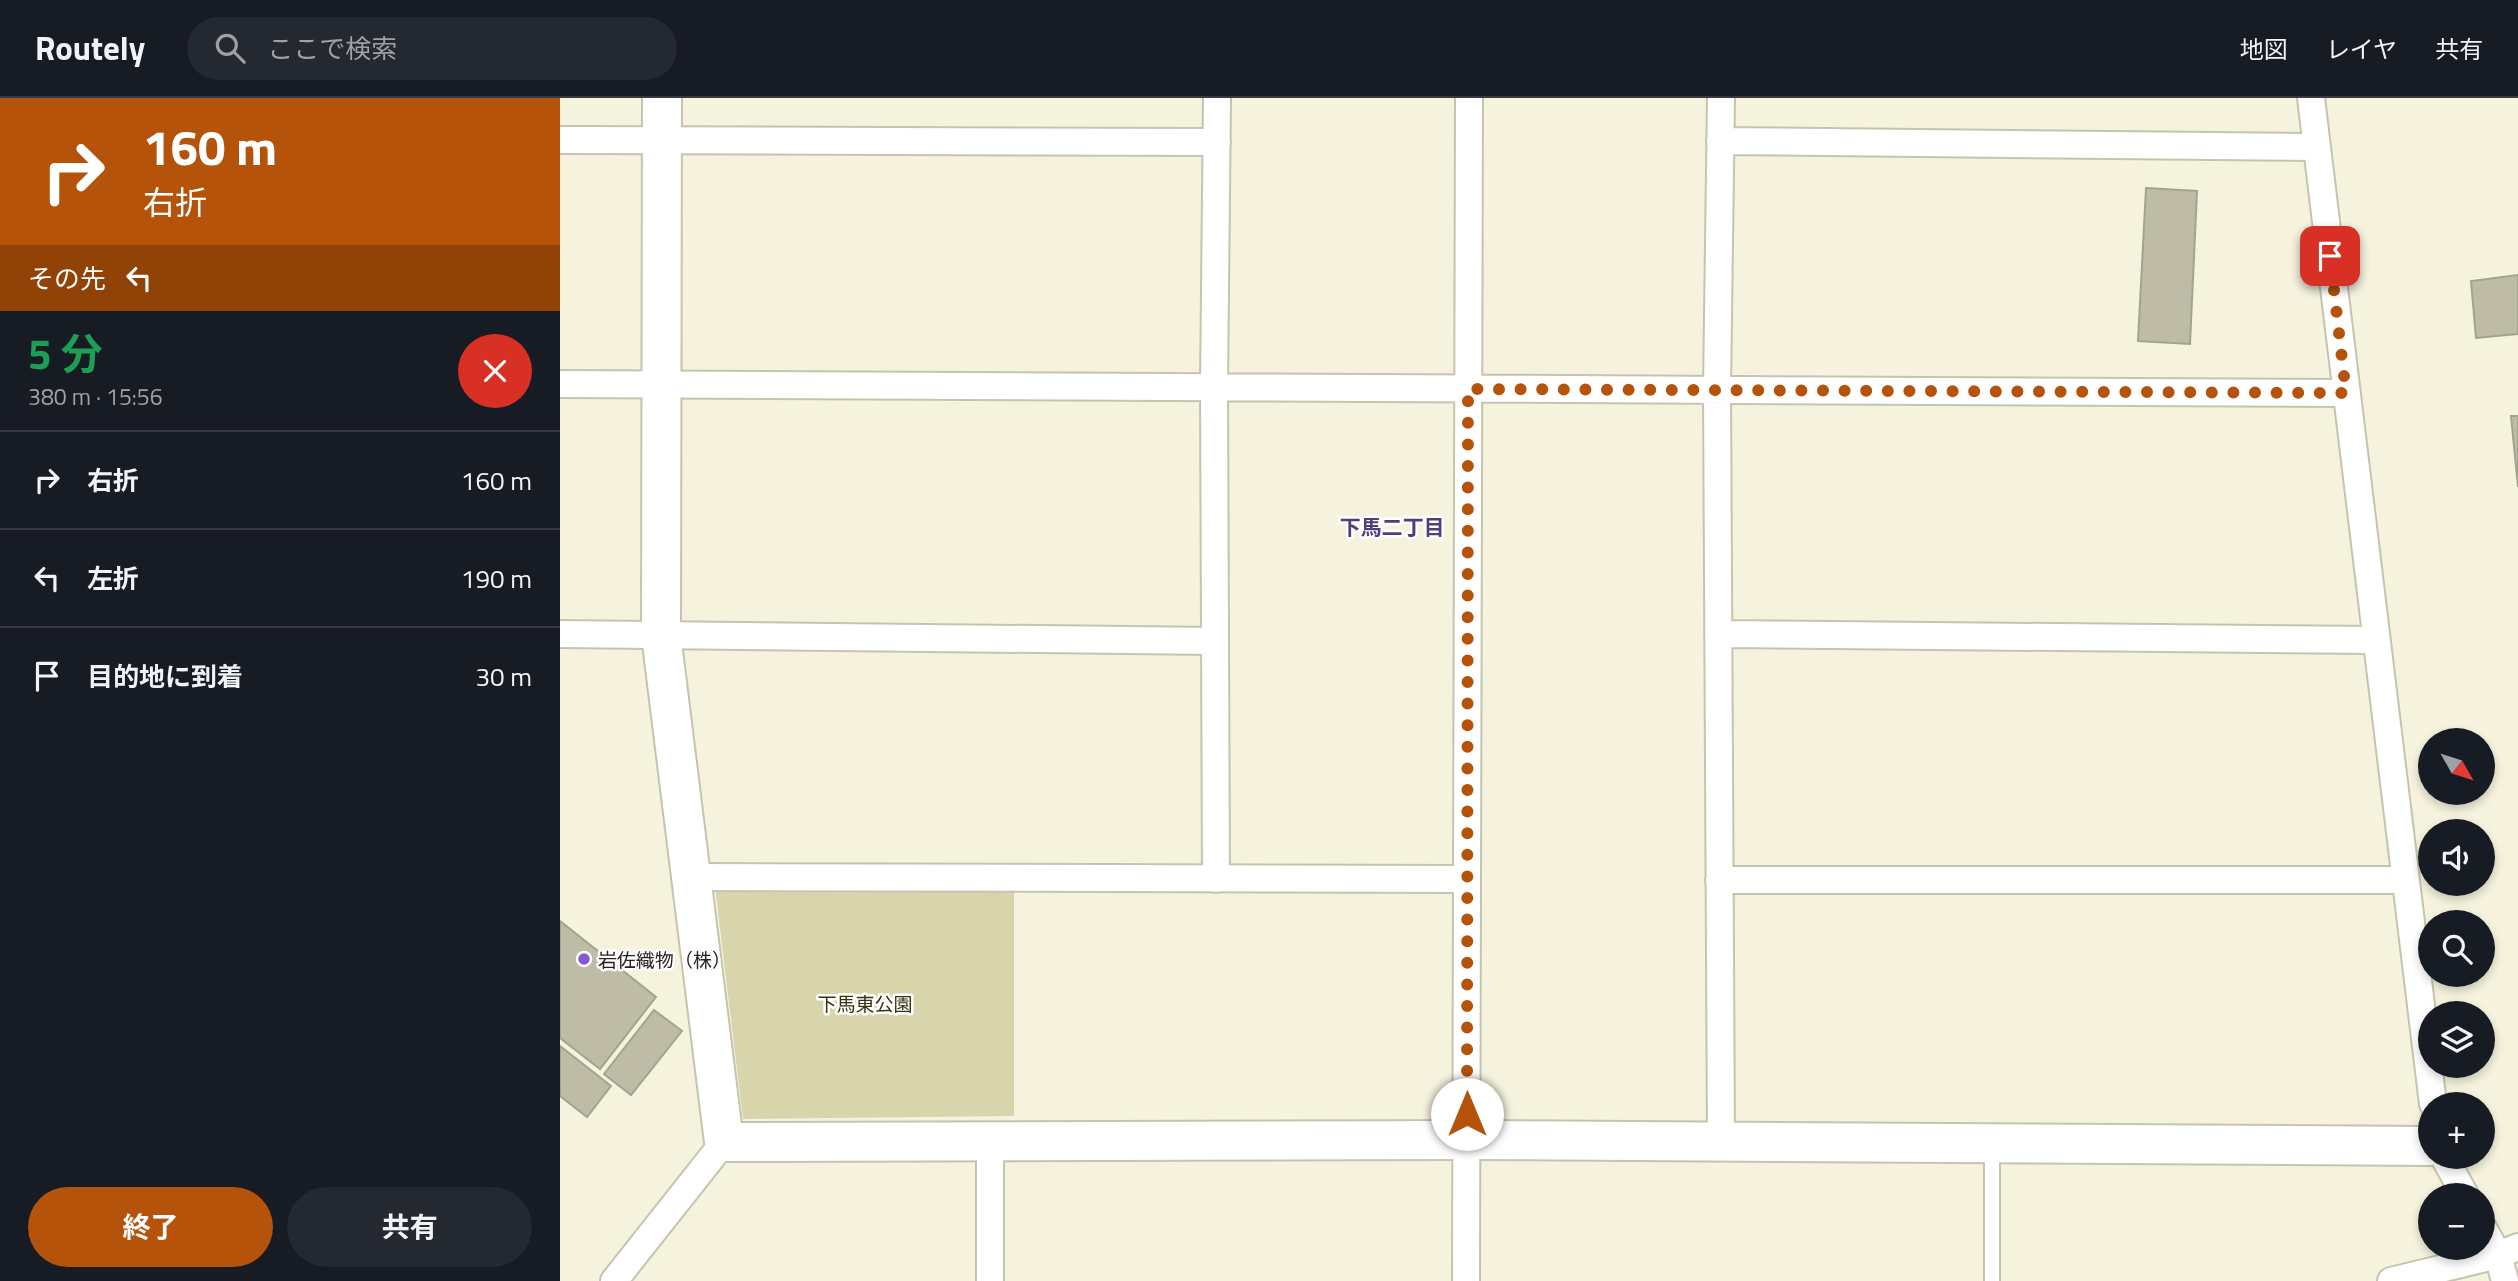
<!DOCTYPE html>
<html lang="ja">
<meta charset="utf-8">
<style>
body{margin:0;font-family:"Titillium Web","Noto Sans JP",sans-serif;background:#242831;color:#f1f3f6;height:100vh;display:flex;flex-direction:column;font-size:26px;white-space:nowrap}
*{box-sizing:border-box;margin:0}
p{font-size:23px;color:#9ea1a6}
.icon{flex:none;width:38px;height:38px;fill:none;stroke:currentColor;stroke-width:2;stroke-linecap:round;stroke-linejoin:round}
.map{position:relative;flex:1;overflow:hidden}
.sheet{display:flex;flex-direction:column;background:#171b24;width:560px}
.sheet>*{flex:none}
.banner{background:#b45309;color:#fff;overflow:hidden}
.needle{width:46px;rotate:129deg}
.buttons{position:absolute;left:1858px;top:630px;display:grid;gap:14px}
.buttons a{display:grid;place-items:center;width:77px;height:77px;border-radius:50%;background:#171b24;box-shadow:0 4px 10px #0003;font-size:35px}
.pin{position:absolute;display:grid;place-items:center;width:60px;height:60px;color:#fff;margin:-30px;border-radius:14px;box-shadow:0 4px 10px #0006}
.me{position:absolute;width:77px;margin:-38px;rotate:0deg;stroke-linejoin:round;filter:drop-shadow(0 0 5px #0008)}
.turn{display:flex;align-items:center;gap:24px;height:147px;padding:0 28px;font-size:32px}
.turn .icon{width:91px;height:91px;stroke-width:2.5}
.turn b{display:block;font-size:49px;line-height:60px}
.then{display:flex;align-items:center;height:66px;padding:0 28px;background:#0003;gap:14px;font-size:26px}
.round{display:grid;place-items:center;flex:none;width:74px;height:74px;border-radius:37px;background:#242831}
.summary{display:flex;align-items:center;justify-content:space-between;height:119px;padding:0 28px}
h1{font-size:42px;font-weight:700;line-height:52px;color:#1e9e55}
.cta{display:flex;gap:14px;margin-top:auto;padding:14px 28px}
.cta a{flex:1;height:80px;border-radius:42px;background:#b45309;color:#fff;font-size:28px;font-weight:700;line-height:80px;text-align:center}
.cta a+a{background:#242831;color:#f1f3f6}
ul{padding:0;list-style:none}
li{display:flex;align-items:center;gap:21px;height:98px;padding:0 28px;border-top:2px solid #363941}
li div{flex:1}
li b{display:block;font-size:26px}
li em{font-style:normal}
header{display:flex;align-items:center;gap:42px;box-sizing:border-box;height:98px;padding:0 35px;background:#171b24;border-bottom:2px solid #363941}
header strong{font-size:33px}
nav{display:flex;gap:38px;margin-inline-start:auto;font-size:24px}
.search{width:490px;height:63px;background:#242831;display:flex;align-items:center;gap:18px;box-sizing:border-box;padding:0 24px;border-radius:38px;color:#9ea1a6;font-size:26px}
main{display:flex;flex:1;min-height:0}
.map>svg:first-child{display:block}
</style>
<header>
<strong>Routely</strong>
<div class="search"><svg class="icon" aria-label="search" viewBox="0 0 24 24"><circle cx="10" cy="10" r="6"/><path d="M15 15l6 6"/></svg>ここで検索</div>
<nav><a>地図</a><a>レイヤ</a><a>共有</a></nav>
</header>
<main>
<section class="sheet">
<div class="banner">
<div class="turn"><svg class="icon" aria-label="right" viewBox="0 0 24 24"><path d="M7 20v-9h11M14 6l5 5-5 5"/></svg><div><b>160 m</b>右折</div></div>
<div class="then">その先<svg class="icon" aria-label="left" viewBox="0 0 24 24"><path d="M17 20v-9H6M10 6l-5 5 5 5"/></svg></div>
</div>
<div class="summary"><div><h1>5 分</h1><p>380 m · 15:56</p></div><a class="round" style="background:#d93025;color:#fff"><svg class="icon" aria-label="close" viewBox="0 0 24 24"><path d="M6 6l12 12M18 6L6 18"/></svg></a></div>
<ul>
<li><svg class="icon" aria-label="right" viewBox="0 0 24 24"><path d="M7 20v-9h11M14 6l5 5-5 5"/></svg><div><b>右折</b></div><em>160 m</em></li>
<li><svg class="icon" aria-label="left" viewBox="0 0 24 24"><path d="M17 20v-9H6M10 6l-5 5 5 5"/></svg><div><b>左折</b></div><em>190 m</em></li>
<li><svg class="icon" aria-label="arrive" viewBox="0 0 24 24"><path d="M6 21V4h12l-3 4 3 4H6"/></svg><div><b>目的地に到着</b></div><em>30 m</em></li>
</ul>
<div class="cta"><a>終了</a><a>共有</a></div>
</section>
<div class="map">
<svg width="1958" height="1183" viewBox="0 0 1958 1183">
<rect width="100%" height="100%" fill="#f5f3dd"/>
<path fill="#d8d5ad" d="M 155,789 L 454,791 L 454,1018 L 183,1021 Z"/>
<path fill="#bebca7" stroke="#a4a38e" stroke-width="2" d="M 1586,90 L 1637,93 L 1630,246 L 1578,243 Z
M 1958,177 L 1958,236 L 1916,240 L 1911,183 Z
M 1951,318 L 1958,318 L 1958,389 Z
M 0,823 L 96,899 L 40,971 L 0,940 Z
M 94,912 L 122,933 L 71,997 L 44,976 Z
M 0,948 L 51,988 L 27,1019 L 0,998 Z"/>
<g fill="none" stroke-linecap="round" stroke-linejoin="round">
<g stroke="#c5c4ae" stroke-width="18">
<path id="lane" d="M 1432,1048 L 1432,1183"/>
</g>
<g stroke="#c5c4ae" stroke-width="30">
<path id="street" d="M 1161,0 L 1157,291 L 1161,1044
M 1751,0 L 1873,1006
M 0,42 L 657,44
M 1160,43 L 1757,49
M 0,286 L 1786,295
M 0,536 L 655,543
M 1159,536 L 1816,542
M 130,779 L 907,781
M 656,781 L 654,289 L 657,0
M 1159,782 L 1845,782
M 430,1043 L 430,1183
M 1884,1059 L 1905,1097
M 1923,1130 L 1938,1157 L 1945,1183
M 54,1183 L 164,1044
M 906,1183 L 909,0
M 1831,1183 L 1938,1157 L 1958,1149"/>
</g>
<g stroke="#c5c4ae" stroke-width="42">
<path id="secondary" d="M 102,0 L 101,537 L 164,1044 L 907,1042 L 1871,1048"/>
</g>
<use href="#lane" stroke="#fff" stroke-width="14"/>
<use href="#street" stroke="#fff" stroke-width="26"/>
<use href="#secondary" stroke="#fff" stroke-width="38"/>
</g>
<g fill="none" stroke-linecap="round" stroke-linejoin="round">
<path stroke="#b45309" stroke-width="12" stroke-dasharray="0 21.6" d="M 907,1016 L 908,291 L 1786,295 L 1770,158"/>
</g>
<circle fill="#8558d1" stroke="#fff" stroke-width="2.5" cx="24" cy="861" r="7"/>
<g text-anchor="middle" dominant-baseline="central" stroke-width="5" stroke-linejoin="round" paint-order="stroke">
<g font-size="19" fill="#24231b" stroke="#fff" text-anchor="start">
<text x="38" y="861">岩佐織物（株）</text>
</g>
<g font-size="19" fill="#36330e" stroke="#fff">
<text x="305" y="905">下馬東公園</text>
</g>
<g font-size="21" font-weight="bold" fill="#523d7a" stroke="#fff">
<text x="832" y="429">下馬二丁目</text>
</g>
</g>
</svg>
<div class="buttons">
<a><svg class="needle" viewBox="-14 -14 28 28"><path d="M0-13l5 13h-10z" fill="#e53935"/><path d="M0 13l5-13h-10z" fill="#9ea1a6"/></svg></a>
<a><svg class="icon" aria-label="sound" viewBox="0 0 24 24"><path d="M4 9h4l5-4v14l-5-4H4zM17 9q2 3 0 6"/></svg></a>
<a><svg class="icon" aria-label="search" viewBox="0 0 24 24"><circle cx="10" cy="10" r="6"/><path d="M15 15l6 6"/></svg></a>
<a><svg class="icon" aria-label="layers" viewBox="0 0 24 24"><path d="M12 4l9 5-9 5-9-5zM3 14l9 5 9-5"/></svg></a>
<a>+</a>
<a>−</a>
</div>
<div class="pin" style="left:1770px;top:158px;background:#d93025"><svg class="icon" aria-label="arrive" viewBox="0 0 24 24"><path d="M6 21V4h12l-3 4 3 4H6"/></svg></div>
<svg class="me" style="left:907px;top:1016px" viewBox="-20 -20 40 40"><circle r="19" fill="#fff"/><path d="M0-13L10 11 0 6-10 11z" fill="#b45309"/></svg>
</div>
</main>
